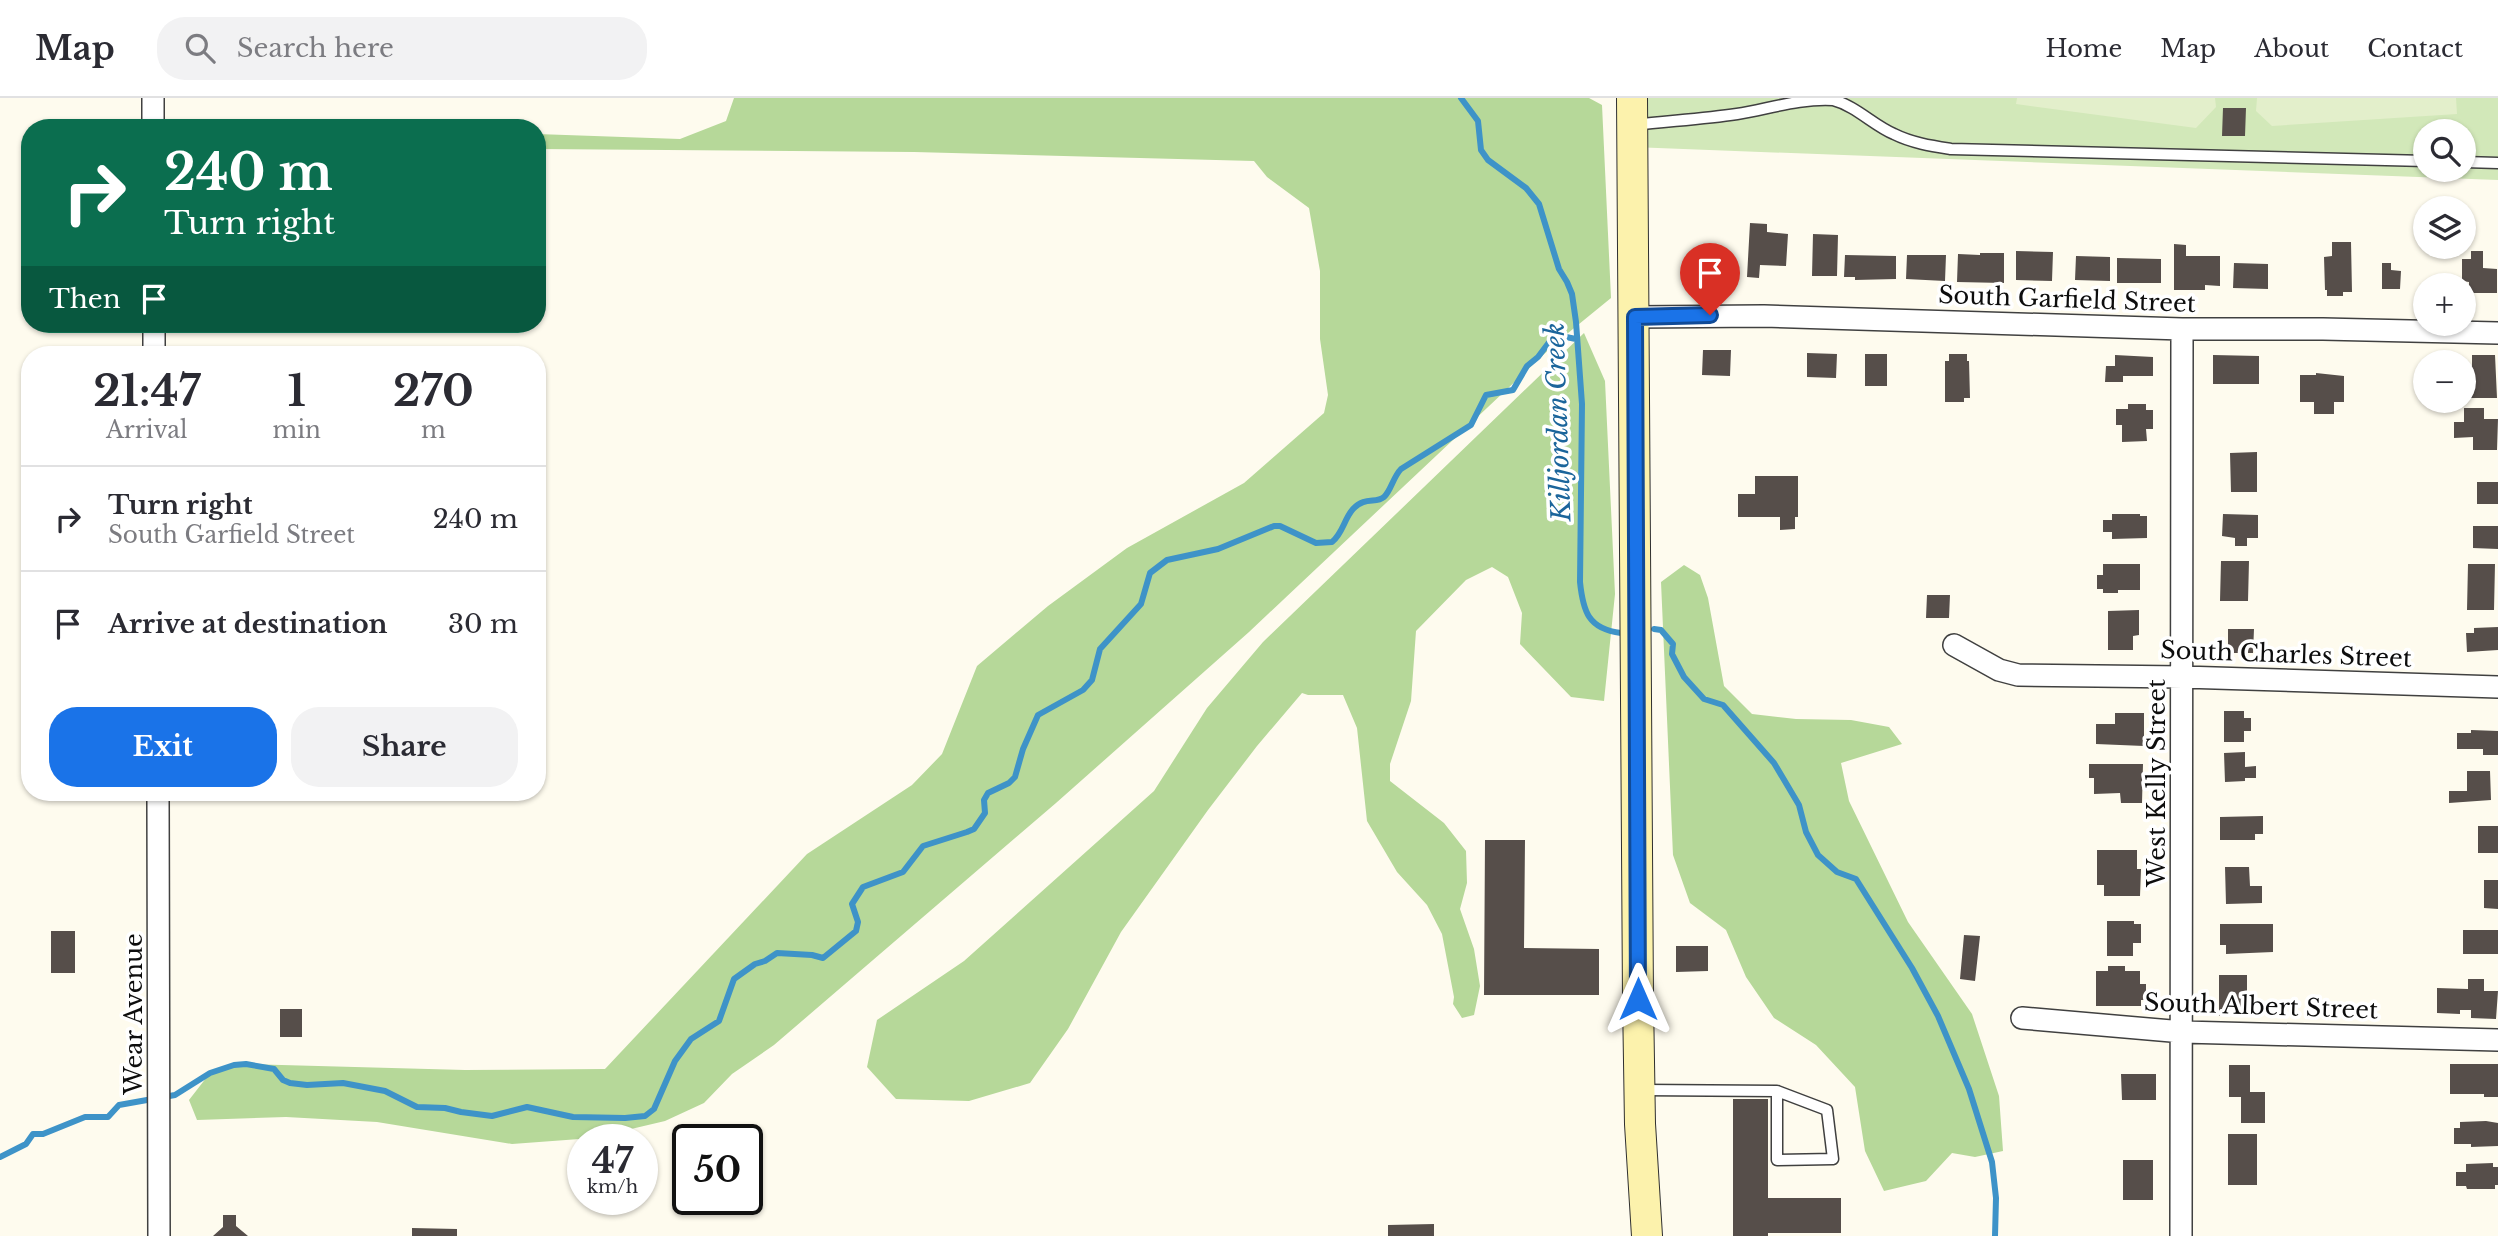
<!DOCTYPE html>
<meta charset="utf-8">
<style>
body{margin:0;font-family:"Libre Baskerville",serif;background:#f2f2f3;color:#2b2b33;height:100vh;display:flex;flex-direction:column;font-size:26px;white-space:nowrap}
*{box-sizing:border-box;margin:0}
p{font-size:23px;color:#7c7c81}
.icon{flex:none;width:38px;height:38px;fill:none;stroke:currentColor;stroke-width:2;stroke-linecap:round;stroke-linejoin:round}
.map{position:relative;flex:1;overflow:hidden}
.sheet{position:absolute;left:21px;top:248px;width:525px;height:455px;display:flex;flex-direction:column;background:#fff;border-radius:28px;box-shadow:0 2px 5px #0004}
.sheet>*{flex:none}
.guide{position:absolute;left:21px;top:21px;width:525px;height:214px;border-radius:28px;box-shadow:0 2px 5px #0004;background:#0b6e4f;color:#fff;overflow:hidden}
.controls{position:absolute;left:2413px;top:21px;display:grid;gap:14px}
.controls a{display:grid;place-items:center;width:63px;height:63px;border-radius:50%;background:#fff;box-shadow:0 2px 5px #0004;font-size:35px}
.speed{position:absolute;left:567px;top:1026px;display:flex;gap:14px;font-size:35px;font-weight:700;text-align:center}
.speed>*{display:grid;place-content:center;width:91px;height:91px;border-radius:50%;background:#fff;box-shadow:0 2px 5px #0004;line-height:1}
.speed small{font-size:18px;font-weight:400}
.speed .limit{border:4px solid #111;border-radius:10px;background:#fff;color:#111}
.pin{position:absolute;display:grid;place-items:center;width:60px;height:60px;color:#fff;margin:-72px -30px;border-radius:50% 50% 50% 0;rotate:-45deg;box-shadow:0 0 7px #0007}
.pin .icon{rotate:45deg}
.me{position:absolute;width:77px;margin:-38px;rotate:0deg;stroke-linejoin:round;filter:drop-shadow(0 0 5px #0008)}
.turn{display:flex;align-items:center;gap:24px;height:147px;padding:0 28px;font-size:32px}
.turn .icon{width:91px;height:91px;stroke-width:2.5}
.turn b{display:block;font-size:49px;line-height:60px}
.then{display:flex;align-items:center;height:66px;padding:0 28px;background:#0003;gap:14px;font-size:26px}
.eta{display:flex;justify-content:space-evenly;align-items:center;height:119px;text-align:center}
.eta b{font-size:42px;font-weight:800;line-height:49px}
.button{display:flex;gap:14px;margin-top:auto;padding:14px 28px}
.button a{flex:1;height:80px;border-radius:28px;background:#1a73e8;color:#fff;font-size:28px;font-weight:800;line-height:80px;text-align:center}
.button a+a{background:#f2f2f3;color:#2b2b33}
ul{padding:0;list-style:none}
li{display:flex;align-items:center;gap:21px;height:105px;padding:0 28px;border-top:2px solid #e1e1e2}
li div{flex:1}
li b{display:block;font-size:26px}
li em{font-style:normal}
header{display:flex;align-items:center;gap:42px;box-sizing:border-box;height:98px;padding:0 35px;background:#fff;border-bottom:2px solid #e1e1e2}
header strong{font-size:33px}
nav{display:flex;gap:38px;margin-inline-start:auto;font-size:24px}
.search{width:490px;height:63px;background:#f2f2f3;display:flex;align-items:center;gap:18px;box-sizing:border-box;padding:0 24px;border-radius:28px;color:#7c7c81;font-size:26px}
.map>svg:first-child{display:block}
</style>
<header>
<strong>Map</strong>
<div class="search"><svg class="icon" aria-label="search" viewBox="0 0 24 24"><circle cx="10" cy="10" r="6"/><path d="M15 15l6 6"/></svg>Search here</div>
<nav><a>Home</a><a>Map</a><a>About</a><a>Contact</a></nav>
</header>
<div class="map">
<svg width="2498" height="1138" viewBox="0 0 2498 1138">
<rect width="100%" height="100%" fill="#fefbee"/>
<path fill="#d2e8b9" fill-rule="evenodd" d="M 1632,0 L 2498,0 L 2498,82 L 1632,49 ZM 2426,33 L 2464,33 L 2464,72 L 2426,72 Z"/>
<path fill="#b6d899" d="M 734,0 L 1589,0 L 1602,7 L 1611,200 L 1557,244 L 1249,534 L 1056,705 L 774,947 L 732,976 L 704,1005 L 665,1023 L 593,1040 L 512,1046 L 377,1024 L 286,1019 L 197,1022 L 189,1002 L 210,975 L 246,966 L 465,972 L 605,971 L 807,756 L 912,687 L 942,656 L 977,568 L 1048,508 L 1127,450 L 1244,385 L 1324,315 L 1328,297 L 1320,241 L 1320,173 L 1309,110 L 1267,79 L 1254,63 L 914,54 L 537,51 L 537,36 L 680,41 L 726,23 Z
M 1584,235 L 1605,283 L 1615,496 L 1604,603 L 1571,599 L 1520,546 L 1522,515 L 1508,479 L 1492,469 L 1466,482 L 1416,533 L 1411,603 L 1390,666 L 1390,683 L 1444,725 L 1466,753 L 1467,785 L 1460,811 L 1474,851 L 1480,888 L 1474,917 L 1462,920 L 1453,906 L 1454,899 L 1442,836 L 1427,807 L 1397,774 L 1367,723 L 1357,630 L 1343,597 L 1308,597 L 1302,595 L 1257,648 L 1208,712 L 1121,834 L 1068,931 L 1030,985 L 969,1003 L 896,1001 L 867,969 L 877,922 L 964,863 L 1154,693 L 1207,610 L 1263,544 Z
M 1684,467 L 1700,477 L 1708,500 L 1724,588 L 1752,616 L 1796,621 L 1851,622 L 1889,629 L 1902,646 L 1841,665 L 1849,703 L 1908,824 L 1972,916 L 1999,998 L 2003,1053 L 1975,1059 L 1952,1055 L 1926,1083 L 1884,1093 L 1865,1053 L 1855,989 L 1816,947 L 1774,920 L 1746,879 L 1726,832 L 1690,805 L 1673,757 L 1661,484 Z"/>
<path fill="#e3efcb" d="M 2017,0 L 2215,0 L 2216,9 L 2196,30 L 2016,6 Z
M 2257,0 L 2456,0 L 2457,16 L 2272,28 L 2256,13 Z"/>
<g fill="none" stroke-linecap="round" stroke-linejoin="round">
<path stroke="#3e93c8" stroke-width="6" d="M 1461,0 L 1478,23 L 1481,52 L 1488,62 L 1526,90 L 1539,106 L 1559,171 L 1567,184 L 1572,196 L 1576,224 L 1582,306 L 1580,484 C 1583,513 1588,531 1621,535
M 1654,531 L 1661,532 L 1673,546 L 1672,556 L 1684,579 L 1704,601 L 1723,607 L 1774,665 L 1799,707 L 1806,734 L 1818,757 L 1837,774 L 1856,781 L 1912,870 L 1938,918 L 1969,991 L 1992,1064 L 1996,1100 L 1995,1138
M 0,1059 L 26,1046 L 33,1036 L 43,1036 L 85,1019 L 108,1019 L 119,1007 L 175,997 L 210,975 L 234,967 L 246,966 L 274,971 L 283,982 L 290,985 L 307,987 L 343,985 L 385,993 L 417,1009 L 445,1010 L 461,1014 L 492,1018 L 527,1009 L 573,1019 L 625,1020 L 645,1018 L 654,1011 L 675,963 L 691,941 L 719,923 L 734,881 L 755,866 L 765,863 L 777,855 L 812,857 L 823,860 L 856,833 L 858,824 L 852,806 L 863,789 L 903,774 L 923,748 L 967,734 L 974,731 L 985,715 L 984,702 L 988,695 L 1009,685 L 1015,679 L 1023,651 L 1038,617 L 1083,592 L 1092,582 L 1100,551 L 1141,506 L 1150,475 L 1167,462 L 1218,451 L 1274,428 L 1280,428 L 1316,445 L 1332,444 C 1343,435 1344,421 1353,411 C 1365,398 1376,406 1384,399 C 1391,393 1393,379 1401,371 L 1471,327 L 1486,297 L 1513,292 L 1527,268 L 1538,259 L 1550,243 L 1561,238 L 1576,241"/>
</g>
<path fill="#564e4a" d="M 2223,10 L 2246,10 L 2245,38 L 2222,38 Z
M 1750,125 L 1767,126 L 1767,134 L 1788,136 L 1786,168 L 1760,167 L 1759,180 L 1747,179 Z
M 1813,136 L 1838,137 L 1837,178 L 1812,178 Z
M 2332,144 L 2351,144 L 2352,194 L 2343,194 L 2343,198 L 2327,198 L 2327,192 L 2325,192 L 2324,159 L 2332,158 Z
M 2174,146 L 2186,147 L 2186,158 L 2220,158 L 2220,188 L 2205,187 L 2205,192 L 2174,192 Z
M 2016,153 L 2053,154 L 2052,183 L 2016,182 Z
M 2471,153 L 2483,153 L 2483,170 L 2497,171 L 2497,195 L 2469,195 L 2469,184 L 2462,183 L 2462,161 L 2471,161 Z
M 1980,155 L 2004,155 L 2004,185 L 1957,184 L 1958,156 L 1980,157 Z
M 1845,157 L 1896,158 L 1896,181 L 1855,182 L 1855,179 L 1844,179 Z
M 1907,157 L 1946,157 L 1945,183 L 1906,181 Z
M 2076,158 L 2110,159 L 2110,183 L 2075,182 Z
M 2117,160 L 2161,161 L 2161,185 L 2117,185 Z
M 2234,165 L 2268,166 L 2268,191 L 2233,190 Z
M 2382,165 L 2391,165 L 2391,172 L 2401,173 L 2400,191 L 2382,191 Z
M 1703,252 L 1731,252 L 1730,278 L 1702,277 Z
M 1807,255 L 1837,256 L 1836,280 L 1807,279 Z
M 1865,256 L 1887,256 L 1887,288 L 1865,288 Z
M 1949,256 L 1967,256 L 1967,263 L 1969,263 L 1970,300 L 1964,300 L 1964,304 L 1945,304 L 1945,263 L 1949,263 Z
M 2115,257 L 2153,259 L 2153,278 L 2123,278 L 2123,284 L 2105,284 L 2106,268 L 2115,268 Z
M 2213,257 L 2259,258 L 2259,286 L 2213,286 Z
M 2472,257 L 2495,257 L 2497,300 L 2471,300 L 2471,286 L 2464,286 L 2464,268 L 2472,268 Z
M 2316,275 L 2344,278 L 2344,304 L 2334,304 L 2334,316 L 2314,316 L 2314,304 L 2300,304 L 2300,277 L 2316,277 Z
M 2128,306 L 2146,306 L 2146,312 L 2153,312 L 2153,331 L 2146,331 L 2147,343 L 2122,344 L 2122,327 L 2116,327 L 2116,311 L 2128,311 Z
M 2464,310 L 2484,310 L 2484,321 L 2498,321 L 2497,352 L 2473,352 L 2473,339 L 2454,340 L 2454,324 L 2464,324 Z
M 2257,354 L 2257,394 L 2231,394 L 2230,355 Z
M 1755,378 L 1798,378 L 1798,419 L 1795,419 L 1795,431 L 1780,432 L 1780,419 L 1738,419 L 1738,396 L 1755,396 Z
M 2477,384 L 2498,384 L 2498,406 L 2477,406 Z
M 2112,416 L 2140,416 L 2140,418 L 2147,418 L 2147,440 L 2112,441 L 2112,434 L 2103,434 L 2103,422 L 2112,422 Z
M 2223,416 L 2258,417 L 2258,440 L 2247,440 L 2247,448 L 2235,448 L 2235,440 L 2222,438 Z
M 2473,428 L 2498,428 L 2498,451 L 2473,450 Z
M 2221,463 L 2249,463 L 2248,503 L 2220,503 Z
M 2103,466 L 2140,466 L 2140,492 L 2118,492 L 2118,495 L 2103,495 L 2103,491 L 2097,491 L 2097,477 L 2103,477 Z
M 2468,466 L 2495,466 L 2494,512 L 2467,512 Z
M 1927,497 L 1950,497 L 1949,520 L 1926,520 Z
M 2139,512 L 2139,537 L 2133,538 L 2133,552 L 2108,552 L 2108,513 Z
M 2498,529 L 2498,552 L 2467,554 L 2466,535 L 2474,535 L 2474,530 Z
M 2228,531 L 2254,531 L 2253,555 L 2228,555 Z
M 2224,613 L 2244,613 L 2244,620 L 2251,620 L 2251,633 L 2244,633 L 2244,644 L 2224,644 Z
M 2115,615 L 2144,615 L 2144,648 L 2096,646 L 2096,626 L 2115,626 Z
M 2471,632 L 2498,633 L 2498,657 L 2483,657 L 2483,651 L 2457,651 L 2457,635 L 2471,635 Z
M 2245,654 L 2245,669 L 2256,668 L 2256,680 L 2245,680 L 2245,683 L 2225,684 L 2224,655 Z
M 2089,666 L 2143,666 L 2142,705 L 2121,705 L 2120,695 L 2094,696 L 2094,680 L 2089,680 Z
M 2467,673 L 2490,673 L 2491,702 L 2449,705 L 2449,693 L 2467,693 Z
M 2263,718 L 2263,736 L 2255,736 L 2255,742 L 2220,742 L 2220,719 Z
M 2478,728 L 2498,728 L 2498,755 L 2478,755 Z
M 1485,742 L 1525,742 L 1524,850 L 1599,851 L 1599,897 L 1484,897 Z
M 2097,752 L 2137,752 L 2137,771 L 2141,771 L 2140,798 L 2104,798 L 2104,787 L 2097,787 Z
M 2225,769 L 2249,769 L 2250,788 L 2262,788 L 2262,805 L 2226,806 Z
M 2484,782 L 2498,782 L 2498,811 L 2484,810 Z
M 2107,823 L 2134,823 L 2134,826 L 2141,826 L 2141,845 L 2133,845 L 2133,858 L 2107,858 Z
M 2220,826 L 2273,826 L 2273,854 L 2226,856 L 2226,847 L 2220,847 Z
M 2463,832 L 2498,832 L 2498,856 L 2463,856 Z
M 51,833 L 75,833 L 75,875 L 51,875 Z
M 1964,837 L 1980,838 L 1975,883 L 1960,881 Z
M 1676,848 L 1708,848 L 1708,873 L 1676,874 Z
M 2108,868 L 2125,868 L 2125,873 L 2140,873 L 2140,886 L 2146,886 L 2146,902 L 2141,902 L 2141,908 L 2096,908 L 2096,873 L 2108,873 Z
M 2219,877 L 2247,877 L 2247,918 L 2219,918 Z
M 2468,881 L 2484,881 L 2484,893 L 2498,893 L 2496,921 L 2471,920 L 2471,912 L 2460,912 L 2460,916 L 2437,915 L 2437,890 L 2468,891 Z
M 280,911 L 302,911 L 302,939 L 280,939 Z
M 2450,966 L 2498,966 L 2498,999 L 2484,999 L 2484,996 L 2450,996 Z
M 2229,967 L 2250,967 L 2250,994 L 2265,994 L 2265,1025 L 2241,1025 L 2241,999 L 2229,999 Z
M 2121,976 L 2156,976 L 2156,1002 L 2122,1002 Z
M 1733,1001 L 1768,1001 L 1768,1100 L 1841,1100 L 1841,1135 L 1768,1135 L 1768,1138 L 1733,1138 Z
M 2486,1023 L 2498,1025 L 2498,1048 L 2471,1049 L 2471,1046 L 2454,1046 L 2454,1030 L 2460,1030 L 2460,1024 Z
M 2228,1036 L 2257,1036 L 2257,1087 L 2228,1087 Z
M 2123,1062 L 2153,1062 L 2153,1102 L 2123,1102 Z
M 2493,1065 L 2493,1069 L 2498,1069 L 2498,1087 L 2495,1087 L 2495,1091 L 2467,1091 L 2466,1088 L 2456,1088 L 2456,1074 L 2466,1074 L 2466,1066 Z
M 223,1117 L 236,1117 L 236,1128 L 248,1138 L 213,1138 L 223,1129 Z
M 1434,1126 L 1434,1138 L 1388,1138 L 1388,1127 Z
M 412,1130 L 457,1131 L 457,1138 L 412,1138 Z"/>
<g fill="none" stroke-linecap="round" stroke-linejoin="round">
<g stroke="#404040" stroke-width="13">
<path id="service" d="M 1635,27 C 1669,23 1703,21 1737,16 C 1768,11 1801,0 1833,2 C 1856,8 1873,27 1894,36 C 1912,45 1932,48 1951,51 L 2426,63
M 2464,64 L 2498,65
M 1642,992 L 1777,993 L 1827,1012 L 1833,1061 L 1777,1062 L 1777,993"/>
</g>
<g stroke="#404040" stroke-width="24">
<path id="minor" d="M 153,0 L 153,30
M 1635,219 L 1764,218 L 2182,231 L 2323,231 L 2498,235
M 154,226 L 154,257
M 1954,547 L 1999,572 L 2018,577 L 2183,579 L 2498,589
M 158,695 L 159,1138
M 2022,920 L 2183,934 L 2498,942
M 2181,1138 L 2182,231"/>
</g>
<g stroke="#2f2f2f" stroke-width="32">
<path id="secondary" d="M 1632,0 L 1638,901 L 1640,1026 L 1647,1138"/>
</g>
<use href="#service" stroke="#fff" stroke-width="10"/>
<use href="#minor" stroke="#fff" stroke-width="21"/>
<use href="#secondary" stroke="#fcf2ac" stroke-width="30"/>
</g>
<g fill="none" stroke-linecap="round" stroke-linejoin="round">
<g stroke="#114b97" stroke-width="18">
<path id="route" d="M 1638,901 L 1635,219 L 1710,217"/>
</g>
<use href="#route" stroke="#1a73e8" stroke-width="12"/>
</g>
<g text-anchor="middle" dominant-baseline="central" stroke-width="7" stroke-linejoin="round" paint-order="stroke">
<g font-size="24" fill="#0d0d0d" stroke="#fff">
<text transform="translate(2067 201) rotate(2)">South Garfield Street</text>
<text transform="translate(2286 556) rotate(2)">South Charles Street</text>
<text transform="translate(2156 685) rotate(-90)">West Kelly Street</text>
<text transform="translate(2261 908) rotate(2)">South Albert Street</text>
<text transform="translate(133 916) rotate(-90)">Wear Avenue</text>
</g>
<g font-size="26" font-style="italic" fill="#1b659b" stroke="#fff">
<text transform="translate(1558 324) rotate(-92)">Killjordan Creek</text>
</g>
</g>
</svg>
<div class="controls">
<a><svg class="icon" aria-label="search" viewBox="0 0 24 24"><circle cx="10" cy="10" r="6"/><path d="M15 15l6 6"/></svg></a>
<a><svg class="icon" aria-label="layers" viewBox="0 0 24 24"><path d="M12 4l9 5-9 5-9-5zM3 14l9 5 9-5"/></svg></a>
<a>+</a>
<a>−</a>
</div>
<div class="speed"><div>47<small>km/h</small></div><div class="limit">50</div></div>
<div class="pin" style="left:1710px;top:217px;background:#d93025"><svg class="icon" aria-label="arrive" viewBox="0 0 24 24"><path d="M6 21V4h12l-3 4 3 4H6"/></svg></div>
<svg class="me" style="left:1638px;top:901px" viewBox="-20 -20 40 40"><path d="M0-17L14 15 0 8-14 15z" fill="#1a73e8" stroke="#fff" stroke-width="4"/></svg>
<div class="guide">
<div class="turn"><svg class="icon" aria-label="right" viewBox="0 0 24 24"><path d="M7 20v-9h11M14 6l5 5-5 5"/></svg><div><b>240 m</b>Turn right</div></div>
<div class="then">Then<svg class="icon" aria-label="arrive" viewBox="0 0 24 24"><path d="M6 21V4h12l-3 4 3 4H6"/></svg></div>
</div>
<section class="sheet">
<div class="eta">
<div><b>21:47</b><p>Arrival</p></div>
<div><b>1</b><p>min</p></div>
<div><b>270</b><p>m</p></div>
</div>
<ul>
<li><svg class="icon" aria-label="right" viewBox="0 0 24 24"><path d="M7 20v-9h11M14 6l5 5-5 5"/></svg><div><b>Turn right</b><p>South Garfield Street</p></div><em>240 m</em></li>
<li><svg class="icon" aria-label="arrive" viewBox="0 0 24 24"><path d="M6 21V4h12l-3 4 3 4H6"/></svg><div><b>Arrive at destination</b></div><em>30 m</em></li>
</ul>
<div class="button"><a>Exit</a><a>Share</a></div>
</section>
</div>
